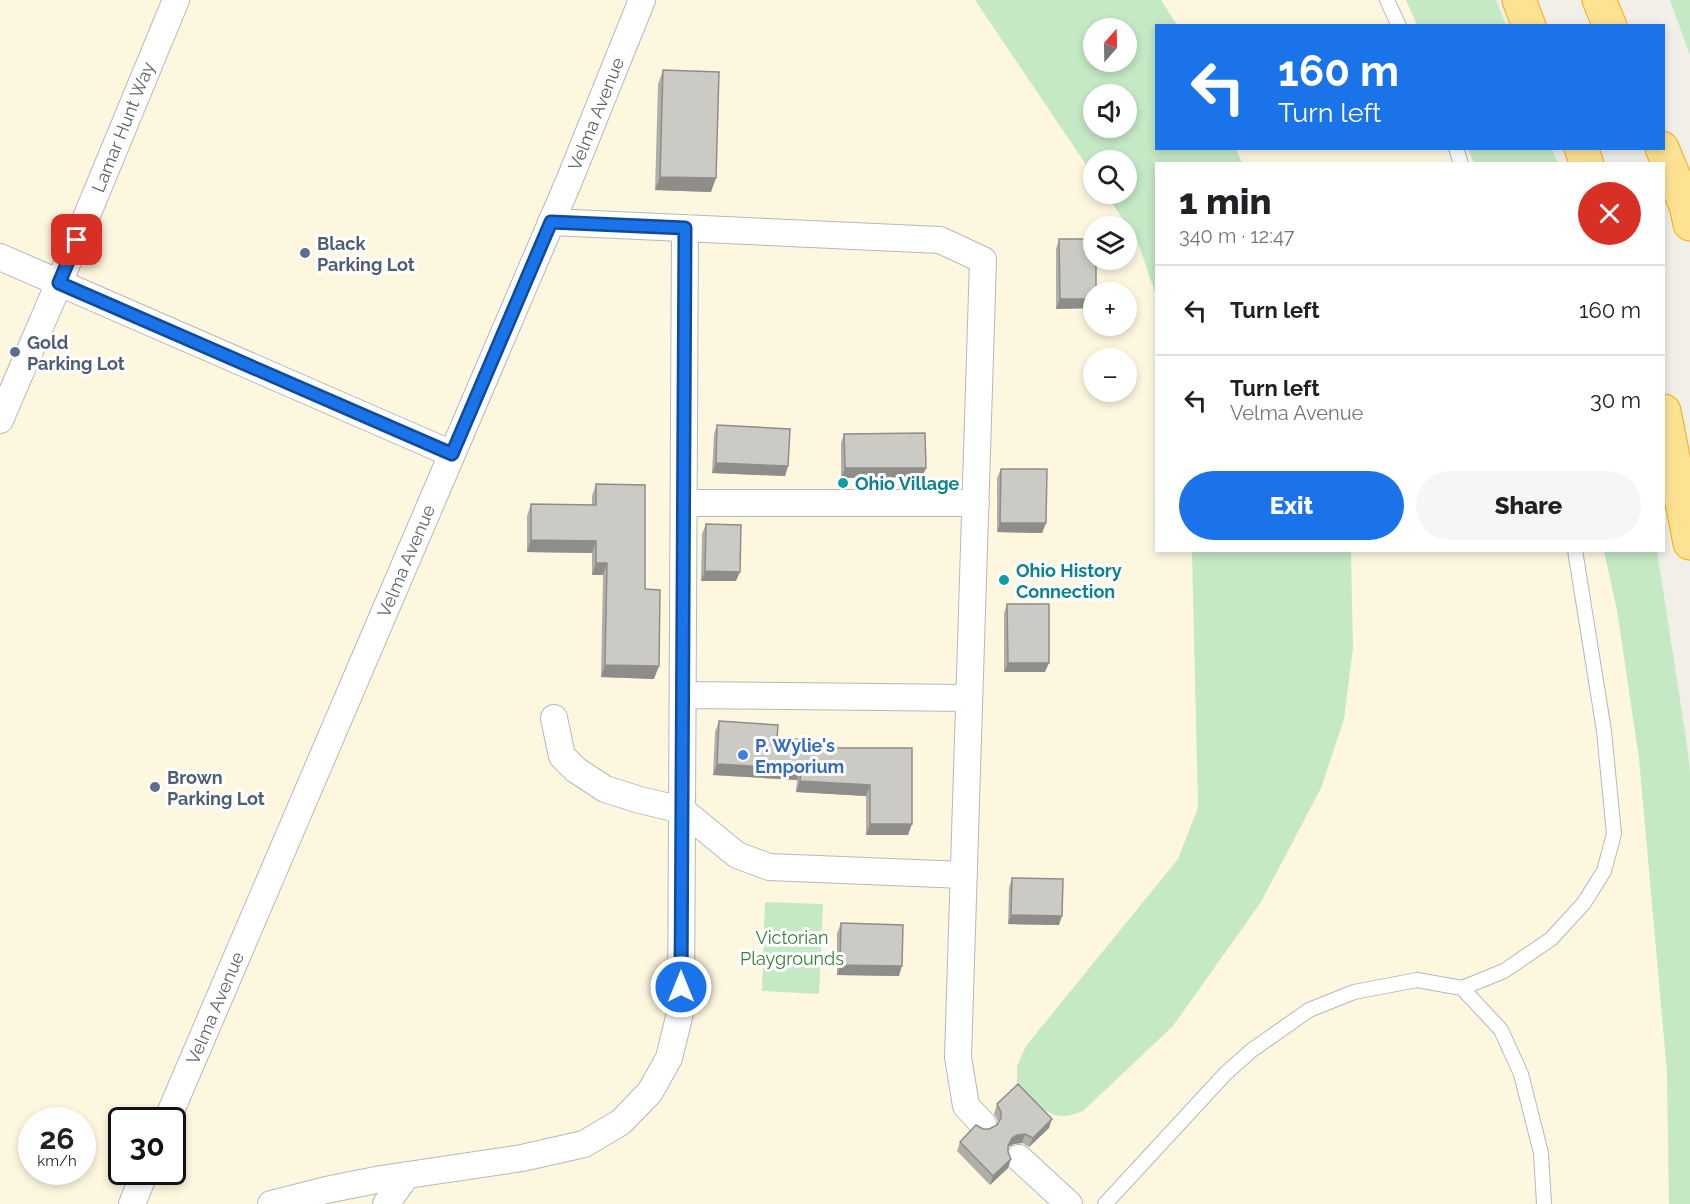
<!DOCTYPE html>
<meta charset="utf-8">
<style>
body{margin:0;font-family:Raleway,sans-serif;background:#f6f6f6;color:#202124;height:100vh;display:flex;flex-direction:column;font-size:22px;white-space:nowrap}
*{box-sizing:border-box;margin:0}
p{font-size:20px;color:#757577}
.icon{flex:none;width:33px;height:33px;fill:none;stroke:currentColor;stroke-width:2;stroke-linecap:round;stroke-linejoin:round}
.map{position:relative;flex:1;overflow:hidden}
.side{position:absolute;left:1155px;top:162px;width:510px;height:390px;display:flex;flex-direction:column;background:#fff;border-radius:0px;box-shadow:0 3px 9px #0003}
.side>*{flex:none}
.hud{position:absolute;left:1155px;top:24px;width:510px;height:126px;border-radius:0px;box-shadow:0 3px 9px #0003;background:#1a73e8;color:#fff;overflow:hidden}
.needle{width:39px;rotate:20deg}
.buttons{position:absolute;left:1083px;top:18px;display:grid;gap:12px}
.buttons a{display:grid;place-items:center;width:54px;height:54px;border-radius:50%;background:#fff;box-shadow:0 3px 9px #0003;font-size:30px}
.speed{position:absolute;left:18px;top:1107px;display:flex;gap:12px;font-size:30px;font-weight:700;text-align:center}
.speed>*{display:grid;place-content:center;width:78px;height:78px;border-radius:50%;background:#fff;box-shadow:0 3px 9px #0003;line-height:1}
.speed small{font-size:15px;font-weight:400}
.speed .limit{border:3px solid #111;border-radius:9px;background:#fff;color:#111}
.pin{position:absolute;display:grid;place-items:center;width:51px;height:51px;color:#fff;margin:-26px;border-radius:12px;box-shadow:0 3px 9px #0006}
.me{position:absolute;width:66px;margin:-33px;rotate:0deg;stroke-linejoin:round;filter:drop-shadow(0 0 4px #0008)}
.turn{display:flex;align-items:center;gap:21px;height:126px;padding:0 24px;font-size:27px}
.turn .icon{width:78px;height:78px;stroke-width:2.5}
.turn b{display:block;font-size:42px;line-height:51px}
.round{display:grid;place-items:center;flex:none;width:63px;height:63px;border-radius:32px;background:#f6f6f6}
.overview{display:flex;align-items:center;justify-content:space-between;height:102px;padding:0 24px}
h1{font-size:36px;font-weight:800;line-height:45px}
.action{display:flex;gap:12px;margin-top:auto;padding:12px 24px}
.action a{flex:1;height:69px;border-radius:36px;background:#1a73e8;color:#fff;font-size:24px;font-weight:800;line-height:69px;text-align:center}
.action a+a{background:#f6f6f6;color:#202124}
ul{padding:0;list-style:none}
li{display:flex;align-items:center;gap:18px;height:90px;padding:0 24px;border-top:2px solid #e0e0e0}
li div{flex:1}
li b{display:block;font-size:22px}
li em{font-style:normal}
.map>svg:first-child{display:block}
</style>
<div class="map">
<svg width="1690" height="1204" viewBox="0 0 1690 1204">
<rect width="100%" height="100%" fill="#f1efe8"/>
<path fill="#fef7e0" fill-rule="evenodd" d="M 0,0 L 1406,0 L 1417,25 L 1156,26 L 1156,148 L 1468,148 L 1474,163 L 1156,164 L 1156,550 L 1604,551 L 1617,610 L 1639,758 L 1667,1072 L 1669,1204 L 0,1204 ZM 1094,28 L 1126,28 L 1126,62 L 1094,62 ZM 1094,94 L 1126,94 L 1126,128 L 1094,128 ZM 1094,160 L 1126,160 L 1126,194 L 1094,194 ZM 1094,226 L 1126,226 L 1126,260 L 1094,260 ZM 1094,292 L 1126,292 L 1126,326 L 1094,326 ZM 1094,358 L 1126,358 L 1126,392 L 1094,392 ZM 32,1120 L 82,1120 L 82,1172 L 32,1172 ZM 122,1120 L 172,1120 L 172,1172 L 122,1172 Z"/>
<path fill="#c5e8c5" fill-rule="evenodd" d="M 975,0 L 1161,0 L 1177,25 L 1156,26 L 1156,148 L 1236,149 L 1242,163 L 1156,164 L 1156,295 L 1137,240 L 1106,194 L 1126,194 L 1126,160 L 1094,160 L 1093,175 ZM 1126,28 L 1126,62 L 1094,62 L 1094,28 ZM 1126,94 L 1126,128 L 1094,128 L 1094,94 Z
M 1406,0 L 1496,0 L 1506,25 L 1417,25 Z
M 1670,0 L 1690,0 L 1690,55 Z
M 1468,149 L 1552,149 L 1558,163 L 1474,163 Z
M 1192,551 L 1351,551 L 1353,648 L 1344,719 L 1321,788 L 1261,902 L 1173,1026 L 1083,1111 C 1077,1113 1070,1116 1064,1116 C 1047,1117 1027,1097 1017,1085 L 1017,1066 L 1026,1046 L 1178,859 L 1198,808 Z
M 1604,551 L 1657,551 L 1687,745 L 1690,771 L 1690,1204 L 1669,1204 L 1667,1072 L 1639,758 L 1617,610 Z
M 765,902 L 823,904 L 819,994 L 762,991 Z"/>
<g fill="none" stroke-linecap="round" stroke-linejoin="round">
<g stroke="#b5b8bc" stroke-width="16">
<path id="service" d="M 1387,0 L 1399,26
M 1456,148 L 1461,164
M 1462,988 L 1504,971 L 1551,939 L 1584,903 L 1604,871 L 1614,834 L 1604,731 L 1575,550
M 1105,1204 L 1226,1073 L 1252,1050 L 1309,1010 L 1354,992 L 1417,980 L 1462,988 L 1501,1030 L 1521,1074 L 1541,1153 L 1544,1204"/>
</g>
<g stroke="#b5b8bc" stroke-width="28">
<path id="minor" d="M 551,222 L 940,240 L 983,260 L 958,1057 L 966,1106 L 983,1124
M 0,257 L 452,454
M 0,420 L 59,283 L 176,0
M 684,503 L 976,503
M 683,695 L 969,698
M 554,718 L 562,756 L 576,770 L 605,789 L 640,800 L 682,810 L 737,855 L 769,867 L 964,875
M 167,1120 L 569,181 L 642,0
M 1019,1158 L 1069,1204
M 132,1204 L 145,1172
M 271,1204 L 326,1190 L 381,1179 L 522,1158 L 584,1144 L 621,1122 L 650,1092 L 669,1058 L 681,1009 L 685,228
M 386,1204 L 407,1175"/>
</g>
<g stroke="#f9ab00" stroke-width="35">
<path id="motorway" d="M 1519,0 L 1529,26
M 1599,0 L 1610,26
M 1581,148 L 1587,164
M 1662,148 L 1686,206 L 1690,224
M 1664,411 L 1690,543"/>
</g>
<use href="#service" stroke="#fff" stroke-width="14"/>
<use href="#minor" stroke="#fff" stroke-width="26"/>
<use href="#motorway" stroke="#fde293" stroke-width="33"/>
</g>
<path fill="#afaea9" d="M 663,70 L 711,192 L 655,190 L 658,84 Z
M 1059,239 L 1094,292 L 1093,308 L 1056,309 L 1056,249 Z
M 717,425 L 788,466 L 785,476 L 712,473 L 714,434 Z
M 844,434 L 926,468 L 922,477 L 841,478 L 841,443 Z
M 1001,469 L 1046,523 L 1042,533 L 997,532 L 997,478 Z
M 596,484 L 645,589 L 654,679 L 601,677 L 603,575 L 592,575 L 592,553 L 527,552 L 527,516 L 531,504 L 592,505 L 592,496 Z
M 706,524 L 736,581 L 701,581 L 702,534 Z
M 1007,604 L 1045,672 L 1004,672 L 1004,613 Z
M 719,721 L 777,738 L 836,748 L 912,748 L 908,835 L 866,835 L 866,796 L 796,792 L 797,780 L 713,775 L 715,732 Z
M 1012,878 L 1059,925 L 1008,924 L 1009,888 Z
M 841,923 L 899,976 L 837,975 L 837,933 Z
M 997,1104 L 1049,1128 L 1029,1147 L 1022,1143 L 1014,1144 L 1008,1147 L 1008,1152 L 1011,1159 L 1008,1168 L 990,1185 L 957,1151 L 960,1142 L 983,1129 L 989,1129 L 997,1125 L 998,1121 L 994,1114 Z"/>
<path fill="#8f8d8a" d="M 660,177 L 716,178 L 711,192 L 655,190 Z
M 1060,299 L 1094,299 L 1094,307 L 1093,308 L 1056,309 Z
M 716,463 L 788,466 L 785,476 L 712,473 Z
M 845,468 L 926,468 L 922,477 L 841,478 Z
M 1000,523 L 1046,523 L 1042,533 L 997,532 Z
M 531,540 L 596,541 L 592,553 L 527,552 Z
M 596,563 L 607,563 L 603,575 L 592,575 Z
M 705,571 L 740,572 L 736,581 L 701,581 Z
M 1008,663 L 1049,663 L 1045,672 L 1004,672 Z
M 605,665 L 659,666 L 654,679 L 601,677 Z
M 717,764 L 801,769 L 797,780 L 713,775 Z
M 800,781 L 870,785 L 866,796 L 796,792 Z
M 870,824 L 912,824 L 908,835 L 866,835 Z
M 1011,915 L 1062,916 L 1059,925 L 1008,924 Z
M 840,965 L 902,966 L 899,976 L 837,975 Z
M 1052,1119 L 1049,1128 L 1029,1147 L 1033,1138 Z
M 1025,1134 L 1022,1143 L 1014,1144 L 1008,1147 L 1004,1155 L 1012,1138 L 1017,1135 Z
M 1011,1159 L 1008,1168 L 990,1185 L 993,1176 Z"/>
<path fill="#cccac5" stroke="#8f8d8a" stroke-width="1.5" d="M 663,70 L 719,72 L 716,178 L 660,177 Z
M 1059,239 L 1094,239 L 1094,260 L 1096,260 L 1096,292 L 1094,292 L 1094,299 L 1060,299 Z
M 717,425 L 790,429 L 788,466 L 716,463 Z
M 925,433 L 926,468 L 845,468 L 844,434 Z
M 1001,469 L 1047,469 L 1046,523 L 1000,523 Z
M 596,484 L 645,485 L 645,589 L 660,590 L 659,666 L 605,665 L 607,563 L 596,563 L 596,541 L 531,540 L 531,504 L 596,505 Z
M 706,524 L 741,525 L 740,572 L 705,571 Z
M 1007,604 L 1049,604 L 1049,663 L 1008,663 Z
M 719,721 L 778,725 L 777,738 L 836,742 L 836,748 L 912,748 L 912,824 L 870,824 L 870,785 L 800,781 L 801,769 L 717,764 Z
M 1012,878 L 1063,879 L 1062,916 L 1011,915 Z
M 841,923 L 903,925 L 902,966 L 840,965 Z
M 1018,1084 L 1052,1119 L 1033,1138 L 1025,1134 L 1017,1135 L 1012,1138 L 1008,1146 L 1008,1152 L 1011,1159 L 993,1176 L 960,1142 L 976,1125 L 983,1129 L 989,1129 L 997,1125 L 1001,1118 L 1001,1112 L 997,1104 Z"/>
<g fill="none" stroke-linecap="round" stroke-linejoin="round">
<g stroke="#114b97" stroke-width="15">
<path id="route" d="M 77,240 L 59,283 L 452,454 L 551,222 L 685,228 L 681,987"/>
</g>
<use href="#route" stroke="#1a73e8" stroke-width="10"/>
</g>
<g fill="#5c6f8a" stroke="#fff" stroke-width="2">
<circle cx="305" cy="253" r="6"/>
<circle cx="15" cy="352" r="6"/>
<circle cx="155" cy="787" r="6"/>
</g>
<g fill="#0f9aa8" stroke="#fff" stroke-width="2">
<circle cx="843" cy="483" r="6"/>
<circle cx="1004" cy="580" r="6"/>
</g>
<circle fill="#3f7fe0" stroke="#fff" stroke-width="2" cx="743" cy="755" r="6"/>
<g text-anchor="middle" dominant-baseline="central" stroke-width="6" stroke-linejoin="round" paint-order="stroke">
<g font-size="18" fill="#5f6368" stroke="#fff">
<text transform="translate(596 114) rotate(-68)">Velma Avenue</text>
<text transform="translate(123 127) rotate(-68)">Lamar Hunt Way</text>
<text transform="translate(406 561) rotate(-67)">Velma Avenue</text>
<text transform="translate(215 1008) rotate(-67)">Velma Avenue</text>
</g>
<g font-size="18" font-weight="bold" fill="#4e5e75" stroke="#fff" text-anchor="start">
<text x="317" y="243">Black<tspan x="317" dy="21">Parking Lot</tspan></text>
<text x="27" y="342">Gold<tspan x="27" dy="21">Parking Lot</tspan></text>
<text x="167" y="777">Brown<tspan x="167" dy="21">Parking Lot</tspan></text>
</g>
<g font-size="18" font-weight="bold" fill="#0d838f" stroke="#fff" text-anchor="start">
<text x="855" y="483">Ohio Village</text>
<text x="1016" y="570">Ohio History<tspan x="1016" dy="21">Connection</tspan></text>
</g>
<g font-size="18" font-weight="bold" fill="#366cbe" stroke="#fff" text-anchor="start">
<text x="755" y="745">P. Wylie's<tspan x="755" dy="21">Emporium</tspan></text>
</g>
<g font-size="18" fill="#348238" stroke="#fff">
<text x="792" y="937">Victorian<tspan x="792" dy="21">Playgrounds</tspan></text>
</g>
</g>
</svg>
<div class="buttons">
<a><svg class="needle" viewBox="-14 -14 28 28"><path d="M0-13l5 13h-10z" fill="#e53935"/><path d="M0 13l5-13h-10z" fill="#757577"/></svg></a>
<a><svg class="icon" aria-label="sound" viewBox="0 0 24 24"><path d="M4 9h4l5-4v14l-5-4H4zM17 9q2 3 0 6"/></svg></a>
<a><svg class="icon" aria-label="search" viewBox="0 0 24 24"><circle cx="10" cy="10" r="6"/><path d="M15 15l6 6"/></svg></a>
<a><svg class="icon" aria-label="layers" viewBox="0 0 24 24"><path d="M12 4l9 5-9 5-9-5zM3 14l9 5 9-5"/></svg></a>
<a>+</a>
<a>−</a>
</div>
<div class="speed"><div>26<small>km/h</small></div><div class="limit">30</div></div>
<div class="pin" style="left:77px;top:240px;background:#d93025"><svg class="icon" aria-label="arrive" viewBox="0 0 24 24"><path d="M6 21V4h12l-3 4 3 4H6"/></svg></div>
<svg class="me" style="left:681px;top:987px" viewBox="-20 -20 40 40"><circle r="17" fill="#1a73e8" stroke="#fff" stroke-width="3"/><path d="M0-11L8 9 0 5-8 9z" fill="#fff"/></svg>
<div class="hud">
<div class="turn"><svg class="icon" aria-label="left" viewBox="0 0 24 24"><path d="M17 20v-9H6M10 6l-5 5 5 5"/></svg><div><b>160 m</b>Turn left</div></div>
</div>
<section class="side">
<div class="overview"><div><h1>1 min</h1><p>340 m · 12:47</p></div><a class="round" style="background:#d93025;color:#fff"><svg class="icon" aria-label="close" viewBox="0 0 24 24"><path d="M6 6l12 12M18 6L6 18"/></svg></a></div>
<ul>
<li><svg class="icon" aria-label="left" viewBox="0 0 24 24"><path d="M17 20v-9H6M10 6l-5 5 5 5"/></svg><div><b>Turn left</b></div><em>160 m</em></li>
<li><svg class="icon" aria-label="left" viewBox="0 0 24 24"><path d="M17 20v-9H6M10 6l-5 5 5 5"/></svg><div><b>Turn left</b><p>Velma Avenue</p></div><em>30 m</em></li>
</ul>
<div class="action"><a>Exit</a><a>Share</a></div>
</section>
</div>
